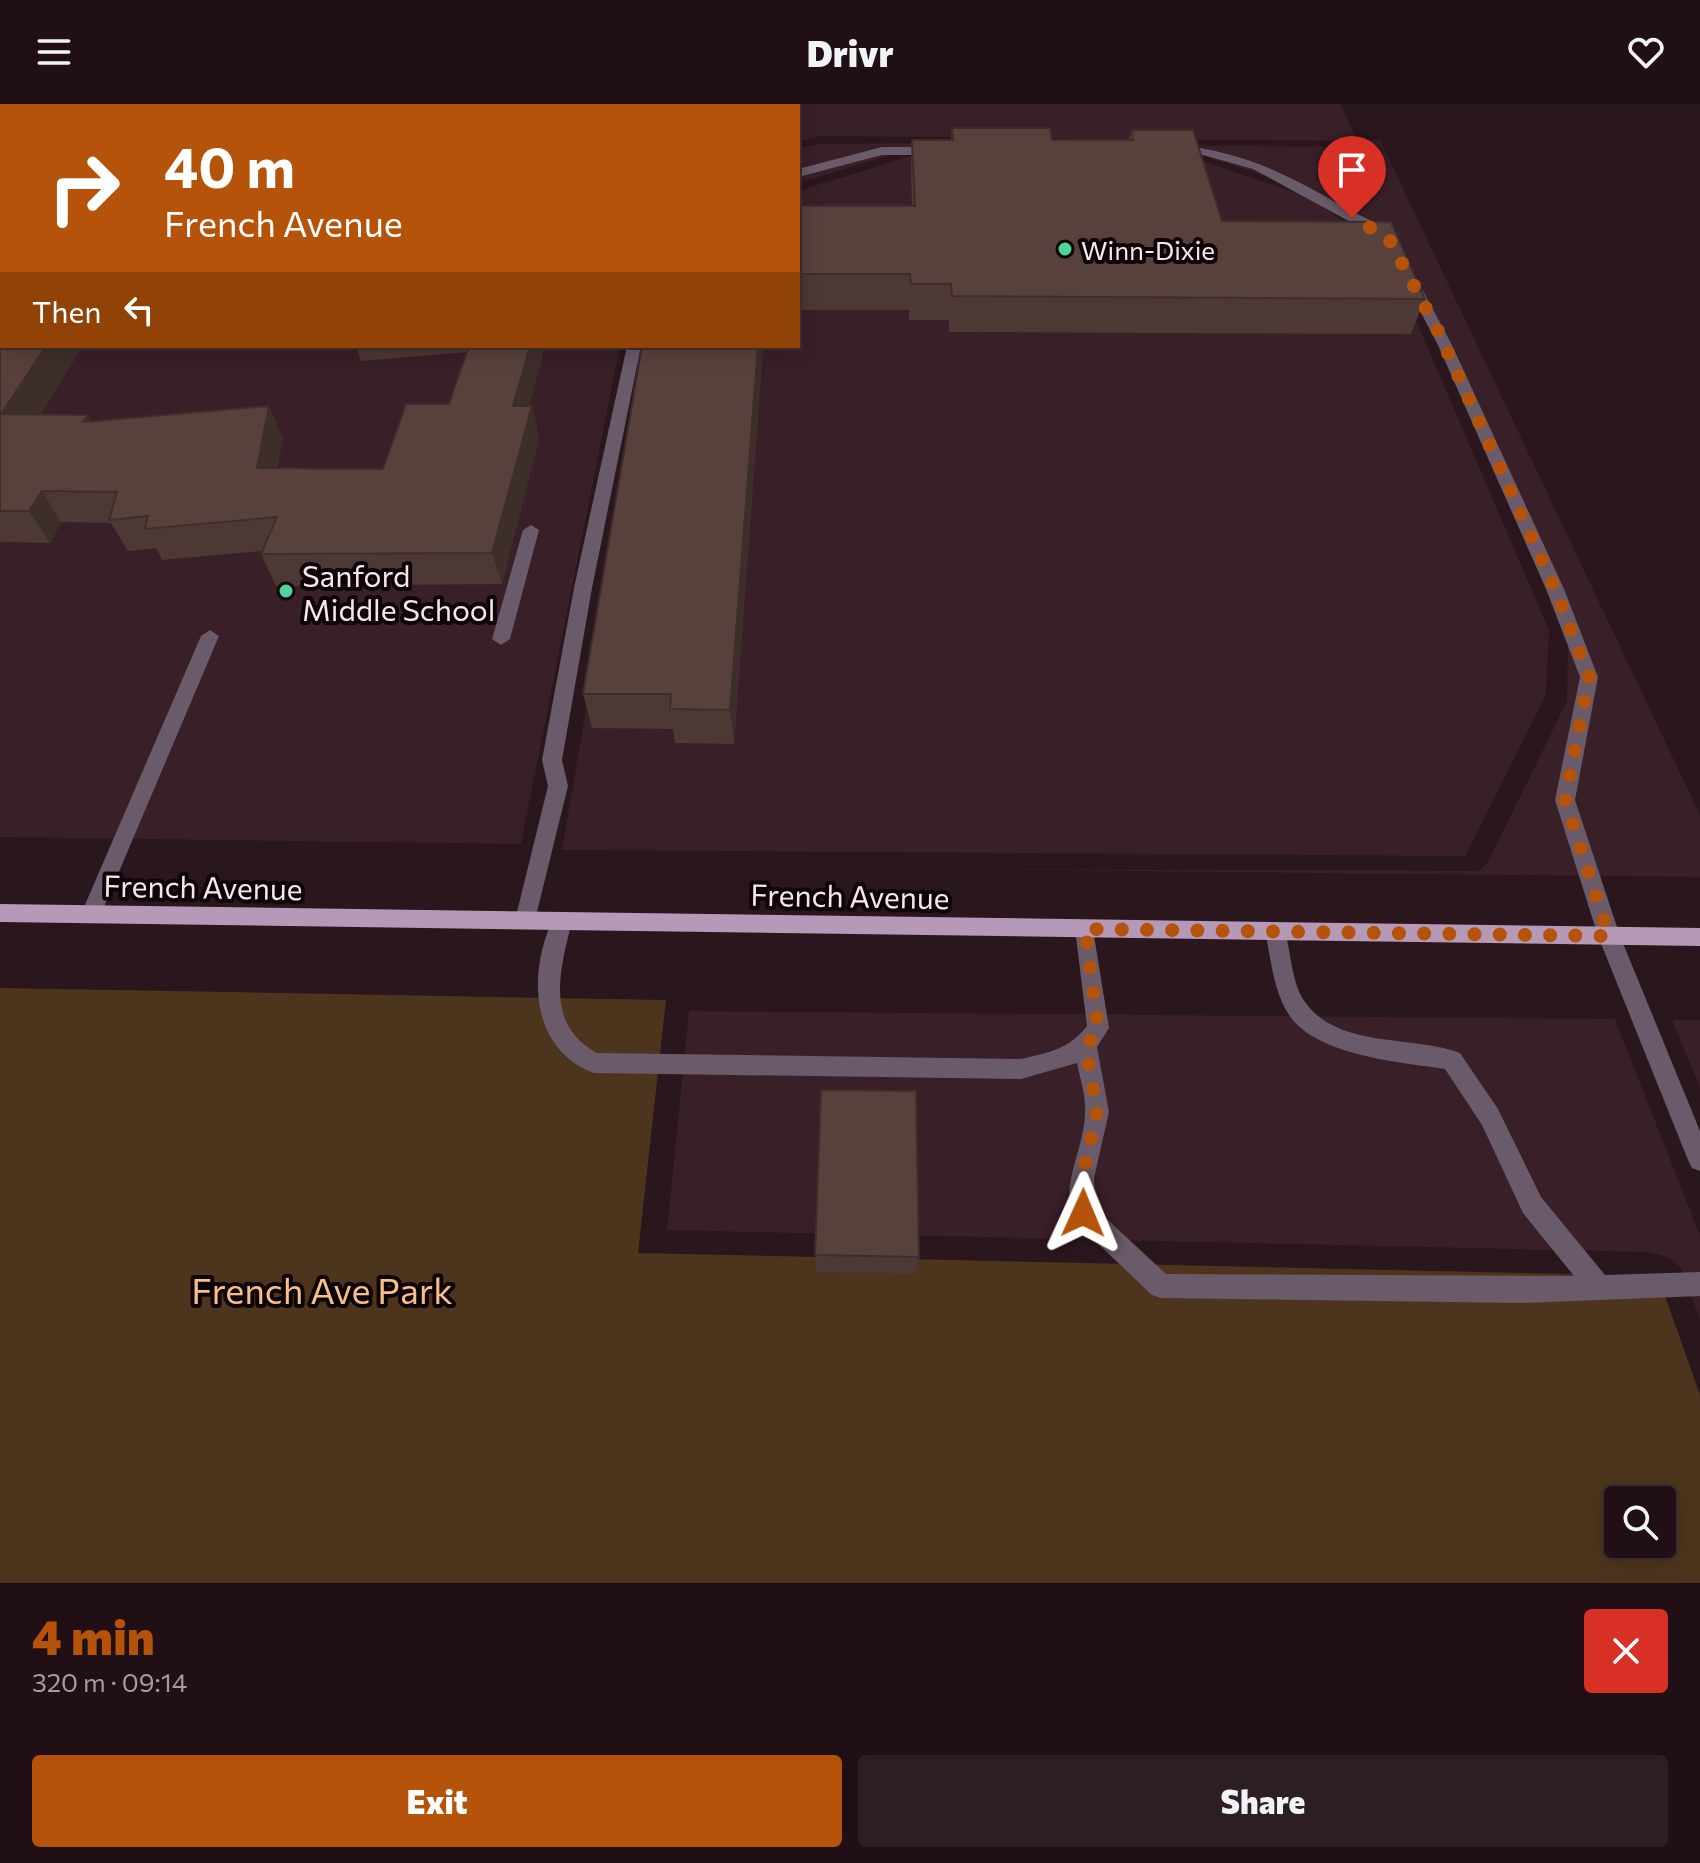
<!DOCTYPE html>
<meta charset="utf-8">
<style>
body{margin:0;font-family:Commissioner,sans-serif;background:#2d1e23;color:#f1f3f6;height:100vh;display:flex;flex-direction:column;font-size:30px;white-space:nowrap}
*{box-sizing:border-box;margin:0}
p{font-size:26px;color:#a29da1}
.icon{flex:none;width:44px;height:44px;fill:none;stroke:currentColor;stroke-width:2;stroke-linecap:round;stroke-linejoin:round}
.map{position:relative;height:1479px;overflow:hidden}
.panel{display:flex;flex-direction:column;background:#201016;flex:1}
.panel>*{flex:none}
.hud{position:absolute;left:0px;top:0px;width:800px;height:244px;box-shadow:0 4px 20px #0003,0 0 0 2px #3d3035;background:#b45309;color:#fff;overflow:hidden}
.tools{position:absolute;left:1604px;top:1382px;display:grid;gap:16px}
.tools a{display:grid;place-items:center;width:72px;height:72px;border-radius:8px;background:#201016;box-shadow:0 4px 20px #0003,0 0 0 2px #3d3035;font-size:40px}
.pin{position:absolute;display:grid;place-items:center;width:68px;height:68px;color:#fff;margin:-82px -34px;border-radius:50% 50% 50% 0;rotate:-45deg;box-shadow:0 0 8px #0007}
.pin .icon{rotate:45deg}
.me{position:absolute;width:88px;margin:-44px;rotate:1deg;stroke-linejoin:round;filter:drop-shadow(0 0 6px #0008)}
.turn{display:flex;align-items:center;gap:28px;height:168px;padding:0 32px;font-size:36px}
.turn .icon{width:104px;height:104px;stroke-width:2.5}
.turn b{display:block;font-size:56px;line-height:68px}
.then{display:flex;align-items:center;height:76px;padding:0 32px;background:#0003;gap:16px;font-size:30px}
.round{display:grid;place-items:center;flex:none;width:84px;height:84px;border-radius:8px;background:#2d1e23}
.headline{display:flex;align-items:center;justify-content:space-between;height:136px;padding:0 32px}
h1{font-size:48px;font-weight:800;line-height:60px;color:#b45309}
.cta{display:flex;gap:16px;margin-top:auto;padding:16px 32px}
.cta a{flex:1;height:92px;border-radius:8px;background:#b45309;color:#fff;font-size:32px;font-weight:800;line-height:92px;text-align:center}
.cta a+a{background:#2d1e23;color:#f1f3f6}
header{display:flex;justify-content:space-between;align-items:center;height:104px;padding:0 32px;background:#201016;font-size:36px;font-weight:800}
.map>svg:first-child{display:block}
</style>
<header><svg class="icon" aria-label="menu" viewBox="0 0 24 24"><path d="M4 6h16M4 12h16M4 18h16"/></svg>Drivr<svg class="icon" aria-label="heart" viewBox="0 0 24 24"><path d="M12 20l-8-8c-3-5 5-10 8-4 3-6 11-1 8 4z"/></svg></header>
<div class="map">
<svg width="1700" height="1479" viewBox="0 0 1700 1479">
<rect width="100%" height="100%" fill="#2a161d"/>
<path fill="#391f28" d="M 106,0 L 1341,0 L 1357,37 L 820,32 L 798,38 L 798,2 Z
M 1370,36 L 1380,36 L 1700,711 L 1700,773 L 954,765 L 1478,767 L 1487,760 L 1567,597 L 1568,527 L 1399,146 L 1315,88 L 1201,51 L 907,46 L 798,79 L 798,45 L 817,40 L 939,39 L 1360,43 L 1369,40 Z
M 911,52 L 1202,57 L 1308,93 L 1386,147 L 1549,526 L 1546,590 L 1465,752 L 562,746 L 648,242 L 798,242 L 798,87 Z
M 0,140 L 2,242 L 620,242 L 521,740 L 0,733 Z
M 689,907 L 1615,915 L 1700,1132 L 1700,1216 L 1681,1164 L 1667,1153 L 1649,1148 L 667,1126 Z
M 1672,916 L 1700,916 L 1700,983 Z"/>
<path fill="#4d341d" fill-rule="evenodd" d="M 0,884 L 666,896 L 638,1149 L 1658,1172 L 1700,1291 L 1700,1479 L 0,1479 ZM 1618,1396 L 1662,1396 L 1662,1440 L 1618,1440 Z"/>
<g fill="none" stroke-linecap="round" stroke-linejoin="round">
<path fill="#695b69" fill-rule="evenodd" d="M 75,0 L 87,0 L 74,2 Z
M 1175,41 C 1240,46 1292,72 1347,105 C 1361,112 1378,119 1390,130 L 1378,133 L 1253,65 L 1203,51 L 1171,48 L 1169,45 Z
M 882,43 L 939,43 L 945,47 L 939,51 L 882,51 L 798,73 L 798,65 Z
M 2,100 L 2,109 L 0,110 L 0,101 Z
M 1406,174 L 1416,174 L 1451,239 L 1564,485 L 1598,573 L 1575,696 L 1620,832 L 1700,1027 L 1700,1067 L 1692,1064 L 1688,1056 L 1598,832 L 1555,696 L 1580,573 L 1546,485 L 1437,239 L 1404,177 Z
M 627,242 L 641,242 L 592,484 L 562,656 L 568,682 L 535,816 L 532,822 L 525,825 L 518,822 L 515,816 L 548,682 L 542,656 L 574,484 Z
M 531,421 L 539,426 L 510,535 L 501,541 L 492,535 L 523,426 Z
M 210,526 L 219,532 L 101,810 L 98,816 L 91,819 L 84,816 L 81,810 L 201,532 Z
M 562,808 L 569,811 L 572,817 C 560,866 544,920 597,949 L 1021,955 C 1047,949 1070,945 1087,922 L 1075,825 L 1078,819 L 1085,816 L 1092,819 L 1109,924 L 1097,943 L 1109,1008 L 1094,1074 L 1095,1104 L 1166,1170 L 1574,1172 L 1523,1109 L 1482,1021 L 1445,965 C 1400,958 1317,952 1289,911 C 1273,887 1271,854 1265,827 L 1268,821 L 1275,818 L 1282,821 L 1285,827 C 1291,849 1292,880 1305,898 C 1338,945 1413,931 1460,949 L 1498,1005 L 1541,1093 L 1605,1171 L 1700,1168 L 1700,1192 L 1521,1199 L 1161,1194 L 1152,1191 L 1074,1117 C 1059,1080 1085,1045 1085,1008 C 1086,992 1080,974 1077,959 L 1021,975 L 594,969 C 529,945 527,866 555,811 Z"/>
<path fill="#b699b7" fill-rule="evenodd" d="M 0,800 L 1700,824 L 1700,842 L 0,818 Z"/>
</g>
<path fill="#4c3834" d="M 94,0 L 322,0 L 321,2 L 93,2 Z
M 952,24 L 1052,36 L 1129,36 L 1131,26 L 1222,117 L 1425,195 L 1411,230 L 949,228 L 949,216 L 909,216 L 909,206 L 798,206 L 798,102 L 912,102 L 911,70 L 912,36 L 951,36 Z
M 0,123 L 40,310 L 92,318 L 283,334 L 277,364 L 383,365 L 449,300 L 467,248 L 361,257 L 356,242 L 545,242 L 529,302 L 532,302 L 539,334 L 502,480 L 276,482 L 261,450 L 263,447 L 162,456 L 156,444 L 128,447 L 111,419 L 61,418 L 50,439 L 0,438 Z
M 763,242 L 734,640 L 675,639 L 673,625 L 592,624 L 583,590 Z
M 815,1151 L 919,1153 L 916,1170 L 816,1168 Z"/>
<path fill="#3e2e2b" d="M 276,0 L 291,0 L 292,2 L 275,2 Z
M 311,0 L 322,0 L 321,2 L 311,2 Z
M 46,242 L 83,242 L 21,342 L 1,310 Z
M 530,242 L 545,242 L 521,334 L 513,302 Z
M 758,242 L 763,242 L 734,640 L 730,606 Z
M 269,302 L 283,334 L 271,395 L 257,364 Z
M 532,302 L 539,334 L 502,480 L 492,449 Z
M 88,311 L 105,342 L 83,318 Z
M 42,387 L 61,418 L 50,439 L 29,407 Z"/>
<path fill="#58413d" stroke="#3e2e2b" stroke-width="2" d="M 94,0 L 276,0 L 275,2 L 93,2 Z
M 378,0 L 552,0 L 552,2 L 378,2 Z
M 952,24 L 1050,24 L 1052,36 L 1133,36 L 1131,26 L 1193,26 L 1222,117 L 1391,118 L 1425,195 L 952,192 L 951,180 L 911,180 L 910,170 L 798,170 L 798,102 L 915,102 L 912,36 L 953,36 Z
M 2,120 L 2,242 L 46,242 L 1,310 L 88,311 L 83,318 L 269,302 L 257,364 L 383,365 L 406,300 L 449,300 L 469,242 L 530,242 L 513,302 L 532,302 L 492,449 L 261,450 L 277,413 L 145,425 L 148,412 L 109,416 L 117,388 L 42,387 L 29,407 L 0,407 L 0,123 Z
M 642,242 L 758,242 L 730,606 L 670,605 L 671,590 L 583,590 Z
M 821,986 L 916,987 L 919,1153 L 815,1151 Z"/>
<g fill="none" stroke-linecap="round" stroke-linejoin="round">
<path stroke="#b45309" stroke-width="14" stroke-dasharray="0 25.2" d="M 1083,1109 L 1082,1074 L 1097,1008 L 1086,944 L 1098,924 L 1085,825 L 1609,832 L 1565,696 L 1589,573 L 1555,485 L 1438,227 L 1388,133 L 1352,114"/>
</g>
<g fill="#4cd49b" stroke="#0d0507" stroke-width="3">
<circle cx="1065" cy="145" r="8"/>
<circle cx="286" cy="487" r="8"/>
</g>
<g text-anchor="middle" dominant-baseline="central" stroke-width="8" stroke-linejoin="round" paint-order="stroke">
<g font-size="26" fill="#f6e7ec" stroke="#0d0507" text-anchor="start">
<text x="1081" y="145">Winn-Dixie</text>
</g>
<g font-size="30" fill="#f6e7ec" stroke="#0d0507" text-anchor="start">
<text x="302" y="470">Sanford<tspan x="302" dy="34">Middle School</tspan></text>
</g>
<g font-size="30" fill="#f6e7ec" stroke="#0d0507">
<text transform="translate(203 782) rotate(1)">French Avenue</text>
<text transform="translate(850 791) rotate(1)">French Avenue</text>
</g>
<g font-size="36" fill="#f5be8a" stroke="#0d0507">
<text x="322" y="1185">French Ave Park</text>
</g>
</g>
</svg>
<div class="tools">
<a><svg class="icon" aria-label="search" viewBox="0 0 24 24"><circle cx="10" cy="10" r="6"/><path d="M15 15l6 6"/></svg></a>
</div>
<div class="pin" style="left:1352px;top:114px;background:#d93025"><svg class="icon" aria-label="arrive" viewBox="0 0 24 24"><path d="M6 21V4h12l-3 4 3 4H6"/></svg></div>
<svg class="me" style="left:1083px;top:1109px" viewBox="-20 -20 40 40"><path d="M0-17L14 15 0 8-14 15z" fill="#b45309" stroke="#fff" stroke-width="4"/></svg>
<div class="hud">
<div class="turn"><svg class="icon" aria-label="right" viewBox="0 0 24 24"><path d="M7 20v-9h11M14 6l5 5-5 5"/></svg><div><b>40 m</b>French Avenue</div></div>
<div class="then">Then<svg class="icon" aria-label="left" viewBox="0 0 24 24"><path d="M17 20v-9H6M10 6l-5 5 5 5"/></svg></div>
</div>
</div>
<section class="panel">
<div class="headline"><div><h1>4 min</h1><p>320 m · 09:14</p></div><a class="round" style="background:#d93025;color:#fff"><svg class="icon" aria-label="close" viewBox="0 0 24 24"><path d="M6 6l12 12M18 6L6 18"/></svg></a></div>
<div class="cta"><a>Exit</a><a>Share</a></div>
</section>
